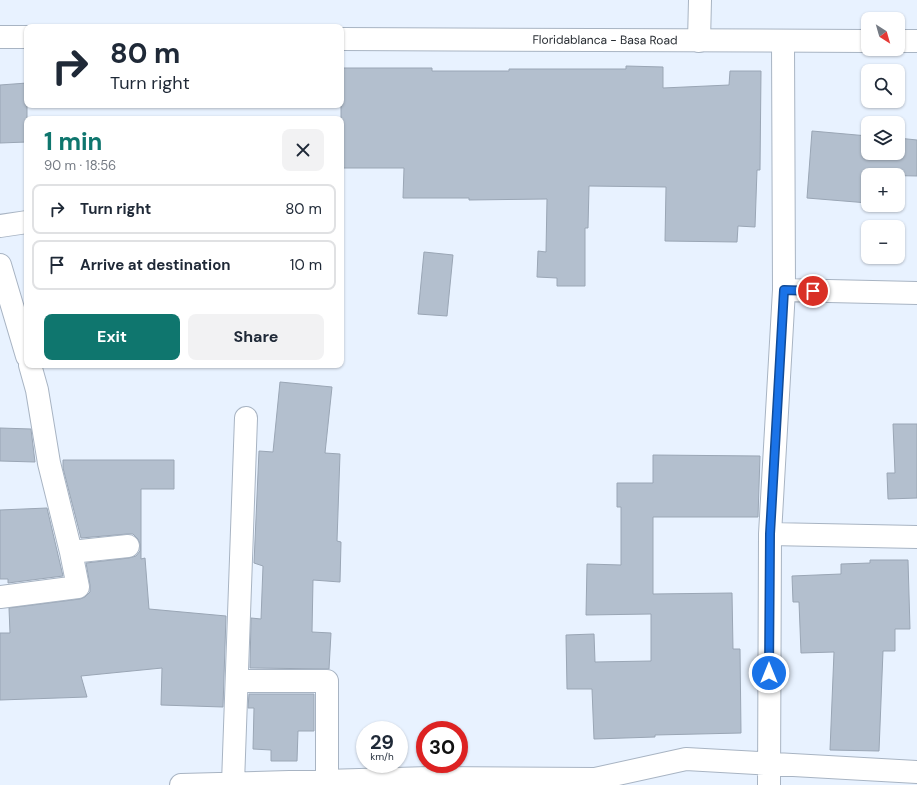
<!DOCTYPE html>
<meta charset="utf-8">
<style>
body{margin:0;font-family:"DM Sans",sans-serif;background:#f2f2f3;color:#1f2937;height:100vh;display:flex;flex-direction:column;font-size:15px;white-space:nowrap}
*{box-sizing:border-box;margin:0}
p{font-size:13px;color:#747a83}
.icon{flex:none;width:22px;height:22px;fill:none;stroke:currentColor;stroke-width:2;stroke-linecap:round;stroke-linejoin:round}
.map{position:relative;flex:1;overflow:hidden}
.drawer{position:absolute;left:24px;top:116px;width:320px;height:252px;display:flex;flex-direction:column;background:#fff;border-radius:8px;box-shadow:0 1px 3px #0004}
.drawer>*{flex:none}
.guide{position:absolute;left:24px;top:24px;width:320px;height:84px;border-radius:8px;box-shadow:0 1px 3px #0004;background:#fff;color:#1f2937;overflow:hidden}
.needle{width:26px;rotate:143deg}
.fabs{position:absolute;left:861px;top:12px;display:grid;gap:8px}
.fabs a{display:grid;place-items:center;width:44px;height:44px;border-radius:8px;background:#fff;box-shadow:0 1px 3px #0004;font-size:20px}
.speed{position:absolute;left:356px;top:721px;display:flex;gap:8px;font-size:20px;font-weight:700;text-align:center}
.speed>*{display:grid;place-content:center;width:52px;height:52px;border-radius:50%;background:#fff;box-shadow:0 1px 3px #0004;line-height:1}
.speed small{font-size:10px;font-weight:400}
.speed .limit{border:6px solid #d22;background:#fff;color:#111}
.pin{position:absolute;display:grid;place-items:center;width:34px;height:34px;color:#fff;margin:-17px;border:2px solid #fff;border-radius:50%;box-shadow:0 1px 4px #0007}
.me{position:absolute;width:44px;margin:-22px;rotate:0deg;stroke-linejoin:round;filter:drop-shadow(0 0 3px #0008)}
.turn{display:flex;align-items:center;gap:14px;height:84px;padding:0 20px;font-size:18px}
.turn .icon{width:52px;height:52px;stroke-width:2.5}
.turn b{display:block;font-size:28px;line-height:34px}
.round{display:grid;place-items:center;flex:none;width:42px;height:42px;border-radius:8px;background:#f2f2f3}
.overview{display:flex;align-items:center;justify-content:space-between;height:68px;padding:0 20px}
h1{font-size:24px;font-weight:700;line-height:30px;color:#0f766e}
.action{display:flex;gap:8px;margin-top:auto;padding:8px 20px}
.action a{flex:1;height:46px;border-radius:8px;background:#0f766e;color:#fff;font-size:16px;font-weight:700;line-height:46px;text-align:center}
.action a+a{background:#f2f2f3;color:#1f2937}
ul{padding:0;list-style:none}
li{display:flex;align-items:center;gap:12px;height:50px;margin:0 8px 6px;padding:0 12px;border:2px solid #e0e1e3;border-radius:8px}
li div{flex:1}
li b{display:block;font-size:15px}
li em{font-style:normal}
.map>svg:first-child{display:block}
</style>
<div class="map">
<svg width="917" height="785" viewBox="0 0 917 785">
<rect width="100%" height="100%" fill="#e8f2ff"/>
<path fill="#b3bfce" stroke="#9aa6b5" d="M 626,66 L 663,67 L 663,88 L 729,85 L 730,71 L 761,71 L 760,170 L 757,170 L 755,227 L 738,226 L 737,242 L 665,241 L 666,187 L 589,186 L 588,228 L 585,228 L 585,286 L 557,286 L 557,278 L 537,277 L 538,251 L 546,252 L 547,199 L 469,200 L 469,198 L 403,198 L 404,168 L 341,168 L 341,68 L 432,68 L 432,71 L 509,71 L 509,69 L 626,69 Z
M 27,83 L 27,142 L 0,143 L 0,85 Z
M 812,131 L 868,136 L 868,153 L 898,153 L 898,138 L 917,140 L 917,176 L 868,175 L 868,203 L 807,198 Z
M 424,252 L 453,255 L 447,316 L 418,314 Z
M 280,382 L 332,387 L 325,453 L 340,454 L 337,541 L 341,542 L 340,582 L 313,580 L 312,632 L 331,633 L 329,669 L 250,668 L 251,618 L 261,619 L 263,566 L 254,563 L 259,451 L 273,452 Z
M 893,424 L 917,424 L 917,498 L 888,499 L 887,473 L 895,473 Z
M 0,428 L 31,429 L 35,462 L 0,461 Z
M 653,455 L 760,456 L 758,517 L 653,517 L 653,594 L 732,593 L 733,649 L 740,649 L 741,733 L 655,735 L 655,737 L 594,739 L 592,689 L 567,689 L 566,635 L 594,634 L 595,662 L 651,661 L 651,614 L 586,615 L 587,564 L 621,565 L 621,507 L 617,507 L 617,483 L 653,483 Z
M 63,460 L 174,460 L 174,489 L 141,489 L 141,559 L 145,558 L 149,609 L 226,616 L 223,707 L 161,705 L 162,668 L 81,676 L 87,697 L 0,700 L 0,633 L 10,633 L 9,608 L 80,599 L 85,597 L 90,592 L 90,585 L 86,563 L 129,558 L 136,556 L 140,551 L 140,544 L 138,539 L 133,534 L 127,534 L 81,538 L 63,468 Z
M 47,508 L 63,576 L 8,583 L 8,579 L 0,579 L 0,510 Z
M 870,560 L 908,560 L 910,629 L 895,629 L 895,651 L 883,651 L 879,751 L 830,750 L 834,652 L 801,653 L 799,602 L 793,602 L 792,576 L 841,574 L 841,564 L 870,563 Z
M 249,694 L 314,694 L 314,731 L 298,731 L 297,761 L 271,761 L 271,750 L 253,749 L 254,708 L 248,708 Z"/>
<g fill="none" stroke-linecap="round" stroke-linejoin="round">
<g stroke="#a8b4c3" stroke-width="24">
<path id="minor" d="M 699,41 L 700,0
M 0,226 L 27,222
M 0,265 L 27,356
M 784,290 L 917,293
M 770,534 L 917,537
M 71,552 L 128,546
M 0,597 L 78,587 L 71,552 L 49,463 L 37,390 L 30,365
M 237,681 L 327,681 L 327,781
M 233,783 L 246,418
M 181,785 L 430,778 L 595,779 L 686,759 L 917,772
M 769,785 L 770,534 L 784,290 L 783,41"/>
</g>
<g stroke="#a8b4c3" stroke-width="24">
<g id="major">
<path d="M 0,37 L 27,37"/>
<path id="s1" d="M 341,39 L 868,41"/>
<path d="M 898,41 L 917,41"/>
</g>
</g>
<use href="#minor" stroke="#fff" stroke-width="22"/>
<use href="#major" stroke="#fff" stroke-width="22"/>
</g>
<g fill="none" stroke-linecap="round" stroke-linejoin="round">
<g stroke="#114b97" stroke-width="10">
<path id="route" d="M 769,673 L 770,534 L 784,290 L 813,291"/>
</g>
<use href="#route" stroke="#1a73e8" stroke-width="7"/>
</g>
<g text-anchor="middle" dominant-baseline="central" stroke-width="3" stroke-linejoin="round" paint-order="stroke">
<g font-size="12" fill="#272c32" stroke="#e8f2ff">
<text stroke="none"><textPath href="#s1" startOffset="264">Floridablanca - Basa Road</textPath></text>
</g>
</g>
</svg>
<div class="fabs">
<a><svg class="needle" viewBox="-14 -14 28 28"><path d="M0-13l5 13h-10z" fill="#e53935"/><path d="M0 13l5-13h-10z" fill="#747a83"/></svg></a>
<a><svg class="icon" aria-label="search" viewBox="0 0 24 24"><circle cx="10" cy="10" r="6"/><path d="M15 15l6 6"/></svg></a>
<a><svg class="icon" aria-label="layers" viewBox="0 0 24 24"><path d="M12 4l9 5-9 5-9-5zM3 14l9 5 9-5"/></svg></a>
<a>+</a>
<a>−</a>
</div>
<div class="speed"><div>29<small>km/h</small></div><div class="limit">30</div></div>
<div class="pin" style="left:813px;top:291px;background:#d93025"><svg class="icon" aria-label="arrive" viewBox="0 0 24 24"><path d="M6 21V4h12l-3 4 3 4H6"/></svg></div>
<svg class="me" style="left:769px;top:673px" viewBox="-20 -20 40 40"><circle r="17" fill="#1a73e8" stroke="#fff" stroke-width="3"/><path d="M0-11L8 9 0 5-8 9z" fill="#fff"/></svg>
<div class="guide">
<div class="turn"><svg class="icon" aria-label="right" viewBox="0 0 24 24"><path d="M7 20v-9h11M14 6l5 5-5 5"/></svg><div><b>80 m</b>Turn right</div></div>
</div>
<section class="drawer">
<div class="overview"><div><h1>1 min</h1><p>90 m · 18:56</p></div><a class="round"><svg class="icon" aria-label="close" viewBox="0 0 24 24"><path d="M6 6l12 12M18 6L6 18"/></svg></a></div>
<ul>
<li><svg class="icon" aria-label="right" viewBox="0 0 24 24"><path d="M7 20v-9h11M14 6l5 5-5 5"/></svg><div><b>Turn right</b></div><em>80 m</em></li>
<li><svg class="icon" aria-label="arrive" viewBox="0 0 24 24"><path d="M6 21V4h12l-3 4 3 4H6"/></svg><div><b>Arrive at destination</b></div><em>10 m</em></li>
</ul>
<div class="action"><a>Exit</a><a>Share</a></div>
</section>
</div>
